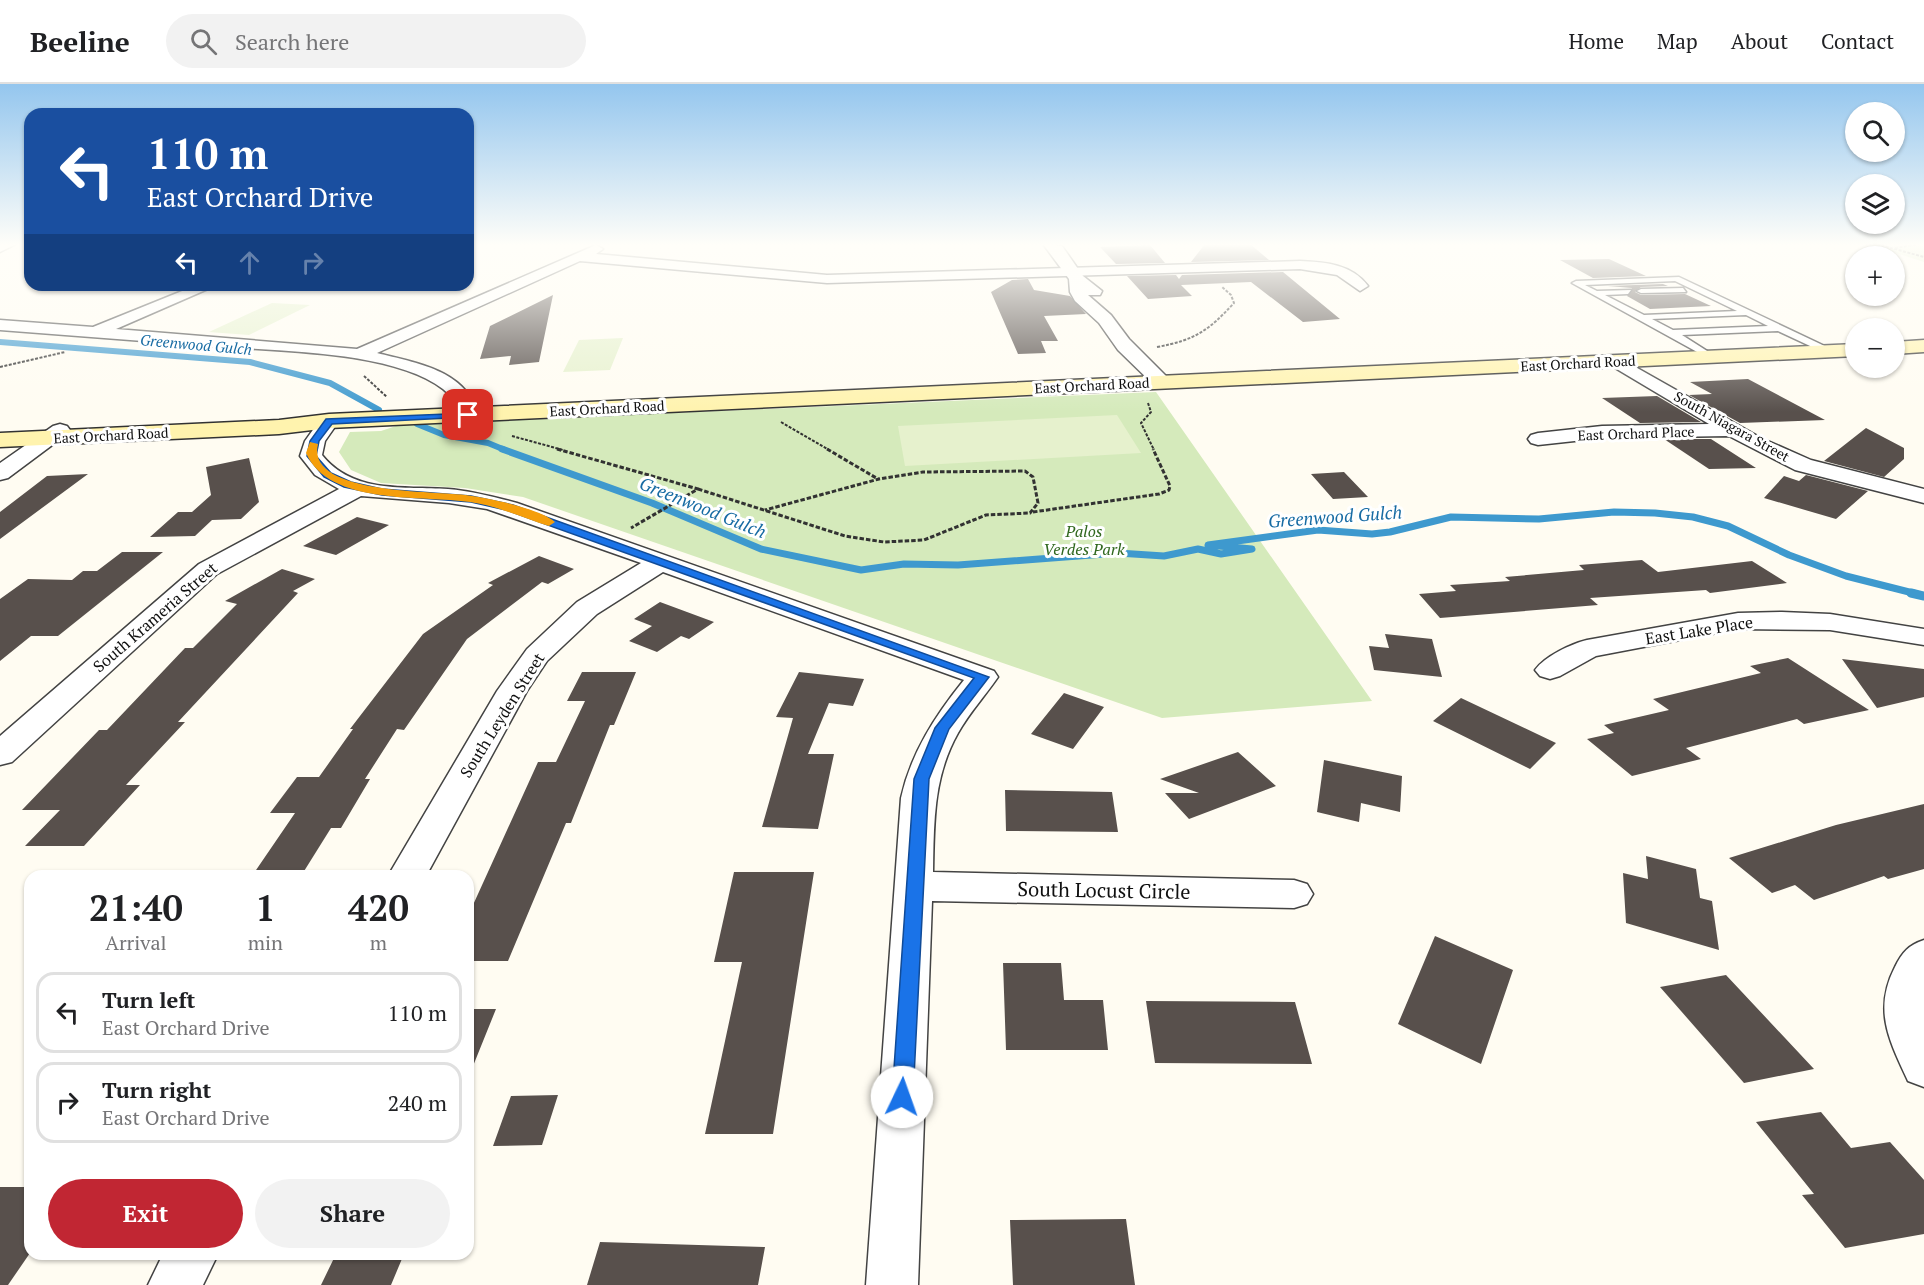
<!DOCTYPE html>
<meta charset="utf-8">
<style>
body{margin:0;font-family:"PT Serif",serif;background:#f2f2f2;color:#202124;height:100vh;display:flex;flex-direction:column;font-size:22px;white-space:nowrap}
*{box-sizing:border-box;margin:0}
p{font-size:20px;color:#757577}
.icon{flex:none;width:33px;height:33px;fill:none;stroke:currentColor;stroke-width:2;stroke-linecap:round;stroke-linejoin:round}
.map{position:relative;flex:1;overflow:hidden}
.details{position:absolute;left:24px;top:786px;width:450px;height:390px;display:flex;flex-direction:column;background:#fff;border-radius:18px;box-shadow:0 2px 4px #0004}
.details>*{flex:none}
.banner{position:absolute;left:24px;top:24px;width:450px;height:183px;border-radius:18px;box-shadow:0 2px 4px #0004;background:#1a4fa0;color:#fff;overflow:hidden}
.buttons{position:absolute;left:1845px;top:18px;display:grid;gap:12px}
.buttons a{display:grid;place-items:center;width:60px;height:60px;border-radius:50%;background:#fff;box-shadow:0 2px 4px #0004;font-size:30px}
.pin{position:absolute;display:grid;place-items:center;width:51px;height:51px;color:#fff;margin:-26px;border-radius:12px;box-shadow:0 3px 9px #0006}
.me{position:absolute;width:66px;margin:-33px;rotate:3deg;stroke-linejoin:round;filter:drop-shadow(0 0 4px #0008)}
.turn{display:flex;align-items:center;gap:21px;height:126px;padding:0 24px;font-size:27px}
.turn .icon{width:78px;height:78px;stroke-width:2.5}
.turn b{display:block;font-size:42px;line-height:51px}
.lanes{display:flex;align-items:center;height:57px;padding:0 24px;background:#0003;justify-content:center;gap:30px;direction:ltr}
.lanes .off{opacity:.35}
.eta{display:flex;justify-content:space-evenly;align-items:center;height:102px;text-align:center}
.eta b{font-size:36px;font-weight:800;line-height:42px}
.action{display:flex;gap:12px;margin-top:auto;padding:12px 24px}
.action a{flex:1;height:69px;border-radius:36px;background:#c12633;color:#fff;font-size:24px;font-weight:800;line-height:69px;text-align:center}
.action a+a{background:#f2f2f2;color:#202124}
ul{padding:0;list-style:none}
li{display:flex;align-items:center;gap:18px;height:81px;margin:0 12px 9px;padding:0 12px;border:3px solid #e0e0e0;border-radius:18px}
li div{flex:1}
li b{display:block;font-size:22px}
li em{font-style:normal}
header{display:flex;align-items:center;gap:36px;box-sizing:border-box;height:84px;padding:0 30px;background:#fff;border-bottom:2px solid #e0e0e0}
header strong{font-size:28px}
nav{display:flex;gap:33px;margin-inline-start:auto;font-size:21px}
.search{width:420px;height:54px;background:#f2f2f2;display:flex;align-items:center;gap:15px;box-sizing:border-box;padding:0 21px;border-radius:33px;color:#757577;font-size:22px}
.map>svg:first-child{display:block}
</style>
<header>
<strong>Beeline</strong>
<div class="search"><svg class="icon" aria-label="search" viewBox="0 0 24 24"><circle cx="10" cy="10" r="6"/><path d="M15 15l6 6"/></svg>Search here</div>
<nav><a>Home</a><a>Map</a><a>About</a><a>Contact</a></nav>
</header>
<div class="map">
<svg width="1924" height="1201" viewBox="0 0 1924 1201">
<rect width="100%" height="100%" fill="#fffcf2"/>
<path fill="#d5eabb" d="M 1869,160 L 1924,160 L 1924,178 Z
M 1156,308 L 1372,617 L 1162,634 L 523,413 L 465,404 L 381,399 L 351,386 L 339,368 L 350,348 L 381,347 L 399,341 Z"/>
<path fill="#e6f1cd" d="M 272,219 L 310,221 L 249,251 L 209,248 Z
M 623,254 L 610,286 L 563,288 L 579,256 Z
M 1117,331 L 1141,369 L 905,382 L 898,342 Z"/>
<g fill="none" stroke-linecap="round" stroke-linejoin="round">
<path stroke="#3e99ce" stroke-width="6" d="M 0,258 L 250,278 L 330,299 L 379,326
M 417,340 L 444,351 L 488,359 L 505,366"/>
<path stroke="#3e99ce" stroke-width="7" d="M 502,365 L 652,419 L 761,465 L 861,486 L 904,480 L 958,481 L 1118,469 L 1164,472 L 1198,465 L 1221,470 L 1252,465 L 1208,461 L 1318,446 L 1372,450 L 1390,448 L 1451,433 L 1539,435 L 1614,428 L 1655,429 L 1693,433 L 1728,442 L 1789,471 L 1846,492 L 1917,510"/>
<path stroke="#3e99ce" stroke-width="9" d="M 1911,509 L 1924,512"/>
</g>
<path fill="#58504c" d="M 1205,160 L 1250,160 L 1269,176 L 1191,178 Z
M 1150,161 L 1165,179 L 1116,180 L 1100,163 Z
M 1609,175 L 1646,192 L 1593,194 L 1560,176 Z
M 1283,188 L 1340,235 L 1303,238 L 1251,198 L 1181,201 L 1192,212 L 1148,215 L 1127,192 L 1176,191 L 1179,195 L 1182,191 Z
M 1028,195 L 1034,206 L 1070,212 L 1086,230 L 1044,232 L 1058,257 L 1041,257 L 1046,269 L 1018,270 L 991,208 L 1012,196 Z
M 1663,200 L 1668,202 L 1641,203 L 1635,208 L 1641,211 L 1685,210 L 1711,222 L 1650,225 L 1627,212 L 1632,204 L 1608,202 Z
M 553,211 L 539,278 L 509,281 L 511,272 L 480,275 L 490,242 Z
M 1748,295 L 1825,336 L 1740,339 L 1689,311 L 1712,310 L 1690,298 Z
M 1657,312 L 1701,338 L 1640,339 L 1602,314 Z
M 1866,344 L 1904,364 L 1904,375 L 1884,393 L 1824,377 Z
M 1664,355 L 1711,355 L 1756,384 L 1709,385 Z
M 249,374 L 259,418 L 241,435 L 212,436 L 195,452 L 150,453 L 178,428 L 192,428 L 211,411 L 206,383 Z
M 1344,388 L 1368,413 L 1333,415 L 1311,390 Z
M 88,390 L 0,455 L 0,428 L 47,392 Z
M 1806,391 L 1868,407 L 1836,435 L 1764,414 L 1784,392 L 1799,397 Z
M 357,433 L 389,441 L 336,471 L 303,462 Z
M 122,468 L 163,468 L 58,552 L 31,552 L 0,577 L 0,515 L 28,495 L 72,496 L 83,487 L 97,487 Z
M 539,472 L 574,485 L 548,500 L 542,498 L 467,555 L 404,646 L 397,645 L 365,695 L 370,695 L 341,744 L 331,744 L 301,792 L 252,792 L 295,729 L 270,729 L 297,693 L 319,693 L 353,645 L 350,645 L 423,550 L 493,501 L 488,499 Z
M 1642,476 L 1658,488 L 1752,477 L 1787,499 L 1710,509 L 1706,506 L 1590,514 L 1598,521 L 1440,534 L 1419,510 L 1456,507 L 1450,501 L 1510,497 L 1505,493 L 1584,486 L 1579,481 Z
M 282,485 L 315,495 L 293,507 L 298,509 L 178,638 L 185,638 L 126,701 L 140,701 L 84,762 L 25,762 L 60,726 L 22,726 L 99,646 L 107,646 L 185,564 L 193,564 L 237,520 L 225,517 Z
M 660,518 L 714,538 L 689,555 L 681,552 L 657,568 L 629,557 L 652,542 L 634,535 Z
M 1385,550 L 1432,555 L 1442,593 L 1374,586 L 1369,562 L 1389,564 Z
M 1788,574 L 1869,626 L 1804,640 L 1797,635 L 1686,664 L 1701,675 L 1632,692 L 1587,655 L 1614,649 L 1604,641 L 1669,626 L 1653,615 L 1761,589 L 1750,582 Z
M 1842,575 L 1924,585 L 1924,613 L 1877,624 Z
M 582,588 L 636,588 L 614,641 L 610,641 L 571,739 L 566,739 L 508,877 L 468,877 L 468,832 L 538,678 L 556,678 L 585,617 L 567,617 Z
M 799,588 L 864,595 L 853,622 L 829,619 L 808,670 L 834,670 L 818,745 L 762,743 L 793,634 L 776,633 Z
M 1064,609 L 1104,623 L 1073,665 L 1031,650 Z
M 1461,614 L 1556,659 L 1530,685 L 1433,637 Z
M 1238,668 L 1276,702 L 1189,735 L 1165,709 L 1199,709 L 1160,695 Z
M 1324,676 L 1402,692 L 1400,728 L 1361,719 L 1359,738 L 1317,728 Z
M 1005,706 L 1112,708 L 1118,748 L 1006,747 Z
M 1924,720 L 1924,785 L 1888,795 L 1884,792 L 1814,816 L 1795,801 L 1772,809 L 1729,774 L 1836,741 Z
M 1646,772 L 1696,785 L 1700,814 L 1712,817 L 1719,866 L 1626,839 L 1623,789 L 1648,795 Z
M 734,788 L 814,788 L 773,1050 L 705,1050 L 742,878 L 714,878 Z
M 1435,852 L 1513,886 L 1481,980 L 1398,940 Z
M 1003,879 L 1061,879 L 1064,916 L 1103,916 L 1108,966 L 1006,966 Z
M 1726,891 L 1814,985 L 1744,999 L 1660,903 Z
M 1146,917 L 1295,918 L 1312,980 L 1155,979 Z
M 468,925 L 496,925 L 469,992 L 468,992 Z
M 558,1011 L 542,1061 L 493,1062 L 511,1012 Z
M 1821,1028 L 1851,1064 L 1890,1058 L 1924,1096 L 1924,1150 L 1845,1164 L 1802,1111 L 1814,1110 L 1756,1038 Z
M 0,1103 L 30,1103 L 30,1169 L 8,1201 L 0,1201 Z
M 1126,1135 L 1135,1201 L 1013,1201 L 1010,1136 Z
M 600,1158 L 765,1163 L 758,1201 L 587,1201 Z
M 336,1170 L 404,1170 L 391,1201 L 321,1201 Z"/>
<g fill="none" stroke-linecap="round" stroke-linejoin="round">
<g stroke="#434343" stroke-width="3">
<path id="service" d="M 1679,193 L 1831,265 L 1832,267 L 1825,269 L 1778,247 L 1682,251 L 1715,272 L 1708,274 L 1572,199 L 1576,197 ZM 1675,197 L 1737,227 L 1644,231 L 1605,211 L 1628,210 L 1631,206 L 1597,207 L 1585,201 ZM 1746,231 L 1768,242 L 1673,246 L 1652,235 Z
M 1683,204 L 1686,208 L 1641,209 L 1637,207 L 1641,205 Z"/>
</g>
<g stroke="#434343" stroke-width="3">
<path id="minor" d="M 0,160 L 16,160 L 0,168 Z
M 596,161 L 603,165 L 596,170 L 827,191 L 1300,177 C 1325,178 1352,180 1368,202 L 1360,207 L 1337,191 L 1300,185 L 827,199 L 580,177 L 377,269 C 416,279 467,286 478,331 L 475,335 L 461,335 C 454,324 455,314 443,305 C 392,266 272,267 208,262 C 139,257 69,251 0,246 L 0,236 L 93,243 L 197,201 L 217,201 L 116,245 L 357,265 Z
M 1616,272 L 1761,354 L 1811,376 L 1924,405 L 1924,419 L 1795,386 L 1729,352 L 1602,354 L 1538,361 L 1531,359 L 1528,355 L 1531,351 L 1538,349 L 1602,342 L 1709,340 L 1610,281 L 1607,277 L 1610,273 Z
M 329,331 L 336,333 L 339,337 L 325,357 L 322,371 C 353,410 404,402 448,405 C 472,407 495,413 517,419 L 994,587 L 998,593 C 985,612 969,629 958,649 C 933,693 934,739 933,788 L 1294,796 L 1307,800 L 1313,810 L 1307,820 L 1294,824 L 932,817 L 918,1201 L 866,1201 L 901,714 C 911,669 935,632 964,596 L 663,488 L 597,530 L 547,577 L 527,607 L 426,792 L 388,792 L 497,607 L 527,565 L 577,518 L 641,479 L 487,425 L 449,419 L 361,412 L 217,490 L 12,678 L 0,681 L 0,652 L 199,480 L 339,405 L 315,391 L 300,372 L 305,357 L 322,333 Z
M 60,340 L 67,342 L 70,346 L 67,350 L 8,394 L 0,396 L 0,379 L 53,342 Z
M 1782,528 L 1830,530 L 1924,545 L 1924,561 L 1830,546 L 1738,545 L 1596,572 L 1560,592 L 1550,595 L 1540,592 L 1535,586 C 1545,572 1571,560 1587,556 L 1738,529 Z
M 1924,856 L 1924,1003 L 1908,997 C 1889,956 1873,926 1895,883 C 1902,868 1909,861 1924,856 Z
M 163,1170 L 218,1170 L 203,1201 L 148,1201 Z"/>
</g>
<g stroke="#434343" stroke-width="3">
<path id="tertiary" d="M 1043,160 L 1062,162 L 1083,192 L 1102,207 L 1100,211 L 1088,211 L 1111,231 L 1129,255 L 1172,298 L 1169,302 L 1155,302 L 1118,266 L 1099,239 L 1075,217 L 1070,208 L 1069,195 Z"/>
</g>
<g stroke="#323232" stroke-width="3">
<path id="secondary" d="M 1924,256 L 1924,268 L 1894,270 L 1894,258 Z
M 1856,260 L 1856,272 L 329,344 L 279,350 L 0,363 L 0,349 L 279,336 L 329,330 Z"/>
</g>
<path stroke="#323232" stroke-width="2" stroke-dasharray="3 1.5" stroke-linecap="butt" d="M 1877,160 L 1924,173
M 1895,164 L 1918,160
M 1157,263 C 1195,256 1208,247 1234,219 L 1231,211 L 1222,203
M 0,283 L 65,268
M 364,292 L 387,313
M 1148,319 L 1151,328 L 1141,339 L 1154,366
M 781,338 L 829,366
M 512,352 L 563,366"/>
<path stroke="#323232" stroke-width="3" stroke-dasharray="4.5 2" stroke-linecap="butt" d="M 557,365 L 698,405 L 631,444
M 827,365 L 878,395
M 698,405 L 845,452 L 884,458 L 924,456 L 986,431 L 1030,429 L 1038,419 L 1033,393 L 1025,387 L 923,388 L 879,395 L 765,426
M 1033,428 L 1159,410 L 1169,406 L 1170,402 L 1153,365"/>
<use href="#service" fill="#fff" fill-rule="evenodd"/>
<use href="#minor" fill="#fff" fill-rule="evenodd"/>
<use href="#tertiary" fill="#fff" fill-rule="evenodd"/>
<use href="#secondary" fill="#fff3ae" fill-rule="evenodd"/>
</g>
<linearGradient id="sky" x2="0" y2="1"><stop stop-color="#94c6ee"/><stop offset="0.49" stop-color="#fffef9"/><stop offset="1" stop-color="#fffef9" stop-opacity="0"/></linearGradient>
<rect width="1924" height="328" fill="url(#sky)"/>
<path fill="#1a73e8" stroke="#114b97" stroke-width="1.5" d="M 471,329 L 472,331 L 468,333 L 332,340 L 319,357 L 316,372 L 331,389 L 351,398 L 382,405 L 471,412 L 513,421 L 989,593 L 949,645 L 929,695 L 913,1013 L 910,1020 L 902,1023 L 895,1020 L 892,1013 L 914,695 L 935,644 L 974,594 L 506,426 L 471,418 L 382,411 L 344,403 L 324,393 L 307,372 L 310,357 L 326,335 Z"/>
<path fill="#f59e0b" d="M 310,358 L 318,360 C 305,413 442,406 472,412 C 493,415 540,425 555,438 L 549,442 C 523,434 498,422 470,418 C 422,411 329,422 306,369 Z"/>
<g text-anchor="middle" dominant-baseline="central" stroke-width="6" stroke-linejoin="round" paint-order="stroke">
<g font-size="14" fill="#101010" stroke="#fff">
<text transform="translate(1578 279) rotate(-3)">East Orchard Road</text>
<text transform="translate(1092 301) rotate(-3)">East Orchard Road</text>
<text transform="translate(607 324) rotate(-3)">East Orchard Road</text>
<text transform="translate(1732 342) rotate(29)">South Niagara Street</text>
<text transform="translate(1636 349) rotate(-2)">East Orchard Place</text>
<text transform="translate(111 351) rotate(-3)">East Orchard Road</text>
</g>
<g font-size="15" font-style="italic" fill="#176ba3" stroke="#fff">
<text transform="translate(196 260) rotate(5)">Greenwood Gulch</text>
</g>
<g font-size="16" font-style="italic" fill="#31681f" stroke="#fff">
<text x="1084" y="447">Palos<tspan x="1084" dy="18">Verdes Park</tspan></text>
</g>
<g font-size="16" fill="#101010" stroke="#fff">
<text transform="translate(155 533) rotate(-41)">South Krameria Street</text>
<text transform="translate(1699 546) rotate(-9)">East Lake Place</text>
<text transform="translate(502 631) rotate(-58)">South Leyden Street</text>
</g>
<g font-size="18" font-style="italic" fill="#176ba3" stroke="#fff">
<text transform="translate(703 423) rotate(22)">Greenwood Gulch</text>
<text transform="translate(1335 432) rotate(-4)">Greenwood Gulch</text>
</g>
<g font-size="20" fill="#101010" stroke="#fff">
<text transform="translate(1104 806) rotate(1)">South Locust Circle</text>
</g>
</g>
</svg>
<div class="buttons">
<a><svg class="icon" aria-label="search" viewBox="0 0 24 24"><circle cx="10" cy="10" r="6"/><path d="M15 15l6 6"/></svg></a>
<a><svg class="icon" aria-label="layers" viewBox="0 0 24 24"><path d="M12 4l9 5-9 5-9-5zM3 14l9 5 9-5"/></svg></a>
<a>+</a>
<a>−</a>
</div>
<div class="pin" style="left:468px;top:331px;background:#d93025"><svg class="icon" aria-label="arrive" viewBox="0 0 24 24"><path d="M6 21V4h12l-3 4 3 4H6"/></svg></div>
<svg class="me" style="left:902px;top:1013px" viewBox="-20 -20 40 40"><circle r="19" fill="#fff"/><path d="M0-13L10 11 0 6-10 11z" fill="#1a73e8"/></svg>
<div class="banner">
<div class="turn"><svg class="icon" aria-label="left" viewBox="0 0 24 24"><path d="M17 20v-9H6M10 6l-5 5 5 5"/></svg><div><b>110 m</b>East Orchard Drive</div></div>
<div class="lanes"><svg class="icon" aria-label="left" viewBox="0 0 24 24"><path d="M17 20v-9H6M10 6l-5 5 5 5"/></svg><svg class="icon off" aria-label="ahead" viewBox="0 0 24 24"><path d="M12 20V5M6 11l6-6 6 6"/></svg><svg class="icon off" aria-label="right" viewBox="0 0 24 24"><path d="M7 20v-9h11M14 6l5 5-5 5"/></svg></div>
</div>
<section class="details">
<div class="eta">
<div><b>21:40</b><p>Arrival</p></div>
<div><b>1</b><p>min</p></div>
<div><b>420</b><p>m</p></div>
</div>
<ul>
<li><svg class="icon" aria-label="left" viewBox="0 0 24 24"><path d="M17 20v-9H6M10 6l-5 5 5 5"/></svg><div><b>Turn left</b><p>East Orchard Drive</p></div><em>110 m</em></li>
<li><svg class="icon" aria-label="right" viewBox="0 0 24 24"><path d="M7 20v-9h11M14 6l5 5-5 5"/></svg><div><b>Turn right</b><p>East Orchard Drive</p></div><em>240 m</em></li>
</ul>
<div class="action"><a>Exit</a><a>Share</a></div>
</section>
</div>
